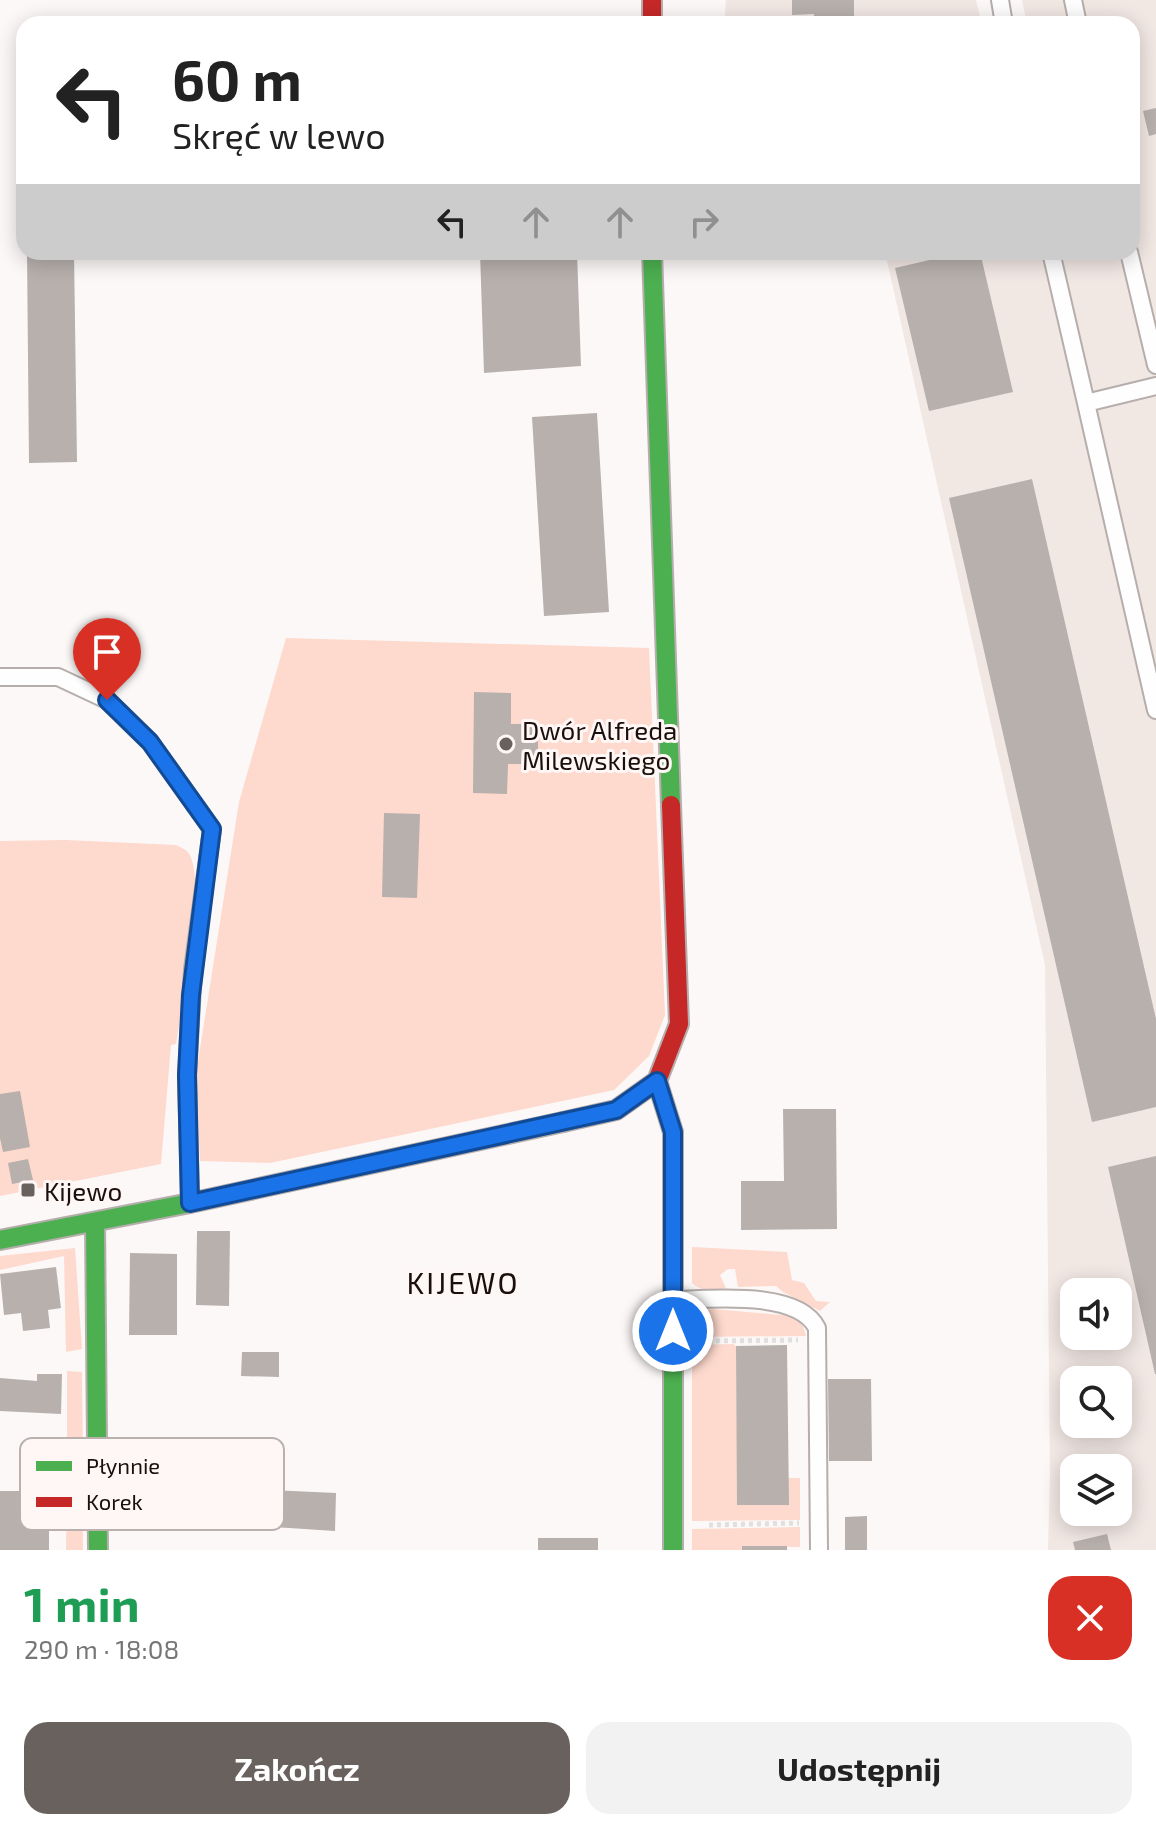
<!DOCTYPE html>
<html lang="pl">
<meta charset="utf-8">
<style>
body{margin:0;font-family:"Exo 2",sans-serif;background:#f2f2f2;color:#222;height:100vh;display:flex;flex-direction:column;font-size:30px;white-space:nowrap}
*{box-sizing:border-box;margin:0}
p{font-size:26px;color:#767676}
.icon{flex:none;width:44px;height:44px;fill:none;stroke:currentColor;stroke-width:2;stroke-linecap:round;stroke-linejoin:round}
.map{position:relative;height:1550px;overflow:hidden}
.details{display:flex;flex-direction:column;background:#fff;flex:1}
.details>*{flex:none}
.top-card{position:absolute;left:16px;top:16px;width:1124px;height:244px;border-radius:24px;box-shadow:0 4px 20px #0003;background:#fff;color:#222;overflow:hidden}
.buttons{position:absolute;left:1060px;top:1278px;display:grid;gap:16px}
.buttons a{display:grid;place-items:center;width:72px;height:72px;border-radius:16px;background:#fff;box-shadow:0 4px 20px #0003;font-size:40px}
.pin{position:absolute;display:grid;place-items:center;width:68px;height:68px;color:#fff;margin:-82px -34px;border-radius:50% 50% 50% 0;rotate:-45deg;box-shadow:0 0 8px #0007}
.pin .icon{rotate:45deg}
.me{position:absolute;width:88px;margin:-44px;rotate:0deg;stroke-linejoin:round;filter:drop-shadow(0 0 6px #0008)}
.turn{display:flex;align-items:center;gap:28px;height:168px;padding:0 24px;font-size:36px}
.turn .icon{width:104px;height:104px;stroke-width:2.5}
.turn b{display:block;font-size:56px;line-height:68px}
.lanes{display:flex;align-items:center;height:76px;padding:0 24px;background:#0003;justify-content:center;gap:40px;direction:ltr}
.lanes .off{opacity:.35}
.round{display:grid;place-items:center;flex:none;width:84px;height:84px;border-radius:24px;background:#f2f2f2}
.headline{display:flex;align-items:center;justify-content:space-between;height:136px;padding:0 24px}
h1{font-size:48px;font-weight:700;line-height:60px;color:#1e9e55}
.cta{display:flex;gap:16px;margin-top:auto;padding:16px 24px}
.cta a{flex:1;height:92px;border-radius:24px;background:#69615e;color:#fff;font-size:32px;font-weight:700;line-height:92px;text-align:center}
.cta a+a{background:#f2f2f2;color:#222}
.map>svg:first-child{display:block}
</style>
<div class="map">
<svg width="1156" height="1550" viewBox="0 0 1156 1550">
<rect width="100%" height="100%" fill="#fcf8f7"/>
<path fill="#f1e7e3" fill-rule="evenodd" d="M 726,0 L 976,0 L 982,24 L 724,24 Z
M 1022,0 L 1156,0 L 1156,1550 L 1048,1550 L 1050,1475 L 1045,965 L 885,252 L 1132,252 L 1132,24 L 1027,24 ZM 1074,1292 L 1118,1292 L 1118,1336 L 1074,1336 ZM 1074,1380 L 1118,1380 L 1118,1424 L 1074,1424 ZM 1074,1468 L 1118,1468 L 1118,1512 L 1074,1512 Z"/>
<path fill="#fed9cd" d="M 286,638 L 649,648 L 665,1015 L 649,1056 L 614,1090 L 270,1163 L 200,1161 L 196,1074 L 239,802 Z
M 66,840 L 176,845 C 178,846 186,850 187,851 C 209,874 181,1010 176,1044 L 171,1045 L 161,1164 L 0,1196 L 0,841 Z
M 692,1247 L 787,1252 L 792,1280 L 804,1283 L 816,1301 L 830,1302 L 820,1311 L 783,1292 L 776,1286 L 738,1287 L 735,1269 L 728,1269 L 720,1275 L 726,1288 C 713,1293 703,1292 692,1283 Z
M 75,1248 L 82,1349 L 66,1352 L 64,1256 L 0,1270 L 0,1256 Z
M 713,1309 L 793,1316 L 803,1326 L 806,1336 L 692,1337 L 692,1316 L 700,1311 Z
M 733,1344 L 736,1346 L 738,1505 L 788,1505 L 788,1478 L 800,1478 L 800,1520 L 692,1521 L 692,1345 Z
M 67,1371 L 82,1372 L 83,1468 L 67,1468 Z
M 82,1490 L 83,1550 L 66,1550 L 67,1491 Z
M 800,1527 L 800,1547 L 743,1546 L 742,1550 L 692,1550 L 692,1529 Z"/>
<path fill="#b7b0ad" d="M 792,0 L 854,0 L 854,16 L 877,17 L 877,24 L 813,24 L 814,14 L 792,15 Z
M 1156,108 L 1156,134 L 1149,136 L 1143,111 Z
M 27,252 L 74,252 L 77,462 L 29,463 Z
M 480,252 L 577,252 L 581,366 L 484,373 Z
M 964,252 L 980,252 L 1013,392 L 929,411 L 895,268 Z
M 597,413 L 609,612 L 544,616 L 532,417 Z
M 1032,479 L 1156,1019 L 1156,1107 L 1092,1122 L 949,498 Z
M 474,692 L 511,693 L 511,724 L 538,724 L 538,764 L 508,764 L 507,794 L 473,793 Z
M 384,813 L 420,814 L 417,898 L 382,897 Z
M 20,1091 L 30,1147 L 3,1152 L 0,1138 L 0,1094 Z
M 783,1109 L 836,1109 L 837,1229 L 741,1230 L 741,1181 L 784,1181 Z
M 1156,1156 L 1156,1374 L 1155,1374 L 1108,1167 Z
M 28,1159 L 33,1180 L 12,1184 L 8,1163 Z
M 197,1231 L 230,1231 L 229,1306 L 196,1305 Z
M 130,1253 L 177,1254 L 177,1335 L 129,1335 Z
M 56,1267 L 61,1308 L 48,1310 L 50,1328 L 23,1331 L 21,1313 L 4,1315 L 0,1274 Z
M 787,1345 L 789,1505 L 737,1505 L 736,1346 Z
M 242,1352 L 279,1352 L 279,1377 L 241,1376 Z
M 37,1374 L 62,1374 L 61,1414 L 0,1411 L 0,1378 L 37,1381 Z
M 828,1379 L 871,1379 L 872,1461 L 829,1461 Z
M 162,1485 L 336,1493 L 335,1531 L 162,1520 Z
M 0,1491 L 49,1491 L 49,1550 L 0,1550 Z
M 867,1516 L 867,1550 L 845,1550 L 845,1517 Z
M 1107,1534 L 1111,1550 L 1075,1550 L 1073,1542 Z
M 538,1538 L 598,1538 L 598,1550 L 538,1550 Z
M 742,1546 L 787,1546 L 787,1550 L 742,1550 Z"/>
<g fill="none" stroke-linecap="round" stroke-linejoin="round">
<g stroke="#b6aeac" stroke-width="20">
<path id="lane" d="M 1000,0 L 1004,24
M 1073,0 L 1078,24
M 1051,252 L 1086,403
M 1129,252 L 1156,365
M 1156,386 L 1086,403 L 1156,710
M 0,677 L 58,677 L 107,700 L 150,742 L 212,829 L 193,969 L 187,1075 L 190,1201
M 675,1300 C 712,1299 798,1290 817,1328 L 819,1550"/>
</g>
<g stroke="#b6aeac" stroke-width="22">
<path id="fast" d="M 652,252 L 671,805
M 657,1081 L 673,1132 L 673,1550
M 95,1222 L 98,1550
M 0,1240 L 190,1203 L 563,1122"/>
</g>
<g stroke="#b6aeac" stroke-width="22">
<path id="jam" d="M 652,0 L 652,24
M 563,1122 L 616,1110 L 657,1081 L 679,1024 L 671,805"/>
</g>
<path stroke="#e2e0df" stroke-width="5" stroke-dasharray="4 4" stroke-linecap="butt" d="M 708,1341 L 798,1340
M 709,1525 L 799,1523"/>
<use href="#lane" stroke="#fffefe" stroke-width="16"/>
<use href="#fast" stroke="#4caf50" stroke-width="18"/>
<use href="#jam" stroke="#c62828" stroke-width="18"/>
</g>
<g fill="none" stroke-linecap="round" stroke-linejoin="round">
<g stroke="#114b97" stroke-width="20">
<path id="route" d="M 107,700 L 150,742 L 212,829 L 191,995 L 187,1075 L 190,1203 L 616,1110 L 657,1081 L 673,1132 L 673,1331"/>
</g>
<use href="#route" stroke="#1a73e8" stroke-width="14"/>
</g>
<g fill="#69615e" stroke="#fef7f5" stroke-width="3">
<circle cx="506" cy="744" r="8"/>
<rect x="20" y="1182" width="16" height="16" rx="4"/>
</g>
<g text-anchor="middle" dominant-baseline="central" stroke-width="6" stroke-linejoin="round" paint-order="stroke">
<g font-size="26" fill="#1a0f0c" stroke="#fef7f5" text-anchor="start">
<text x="522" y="729">Dwór Alfreda<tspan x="522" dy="30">Milewskiego</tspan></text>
<text x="44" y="1190">Kijewo</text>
</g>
<g font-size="30" letter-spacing="2" fill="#1a0f0c" stroke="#fef7f5">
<text x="463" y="1282">KIJEWO</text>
</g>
</g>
<rect x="20" y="1438" width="264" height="92" rx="12" fill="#fef7f5" stroke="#bab1af" stroke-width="2"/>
<rect x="36" y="1461" width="36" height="10" fill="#4caf50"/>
<rect x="36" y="1497" width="36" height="10" fill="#c62828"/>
<g font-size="22" fill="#1a0f0c">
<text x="86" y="1474">Płynnie</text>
<text x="86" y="1510">Korek</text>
</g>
</svg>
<div class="buttons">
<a><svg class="icon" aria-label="sound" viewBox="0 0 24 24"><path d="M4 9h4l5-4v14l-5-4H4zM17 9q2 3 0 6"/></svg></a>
<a><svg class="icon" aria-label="search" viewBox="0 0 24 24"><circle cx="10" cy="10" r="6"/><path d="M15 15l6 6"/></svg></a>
<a><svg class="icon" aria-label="layers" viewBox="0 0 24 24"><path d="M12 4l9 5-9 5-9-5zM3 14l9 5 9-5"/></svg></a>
</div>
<div class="pin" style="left:107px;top:700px;background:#d93025"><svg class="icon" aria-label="arrive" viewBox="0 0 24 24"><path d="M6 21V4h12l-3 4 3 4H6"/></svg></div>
<svg class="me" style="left:673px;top:1331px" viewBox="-20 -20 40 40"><circle r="17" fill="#1a73e8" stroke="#fff" stroke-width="3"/><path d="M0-11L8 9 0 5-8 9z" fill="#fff"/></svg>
<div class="top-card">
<div class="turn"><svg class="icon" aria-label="left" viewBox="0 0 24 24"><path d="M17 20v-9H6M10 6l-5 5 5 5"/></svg><div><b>60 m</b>Skręć w lewo</div></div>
<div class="lanes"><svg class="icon" aria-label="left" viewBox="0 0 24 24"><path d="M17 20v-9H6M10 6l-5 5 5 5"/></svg><svg class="icon off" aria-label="ahead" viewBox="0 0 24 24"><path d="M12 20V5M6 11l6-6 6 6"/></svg><svg class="icon off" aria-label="ahead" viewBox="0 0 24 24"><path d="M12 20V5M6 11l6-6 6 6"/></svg><svg class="icon off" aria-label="right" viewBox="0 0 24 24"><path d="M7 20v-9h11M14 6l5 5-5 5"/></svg></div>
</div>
</div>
<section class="details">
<div class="headline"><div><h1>1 min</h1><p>290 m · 18:08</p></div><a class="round" style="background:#d93025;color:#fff"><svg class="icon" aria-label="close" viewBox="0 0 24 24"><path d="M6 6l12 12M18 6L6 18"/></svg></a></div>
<div class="cta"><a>Zakończ</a><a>Udostępnij</a></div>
</section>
